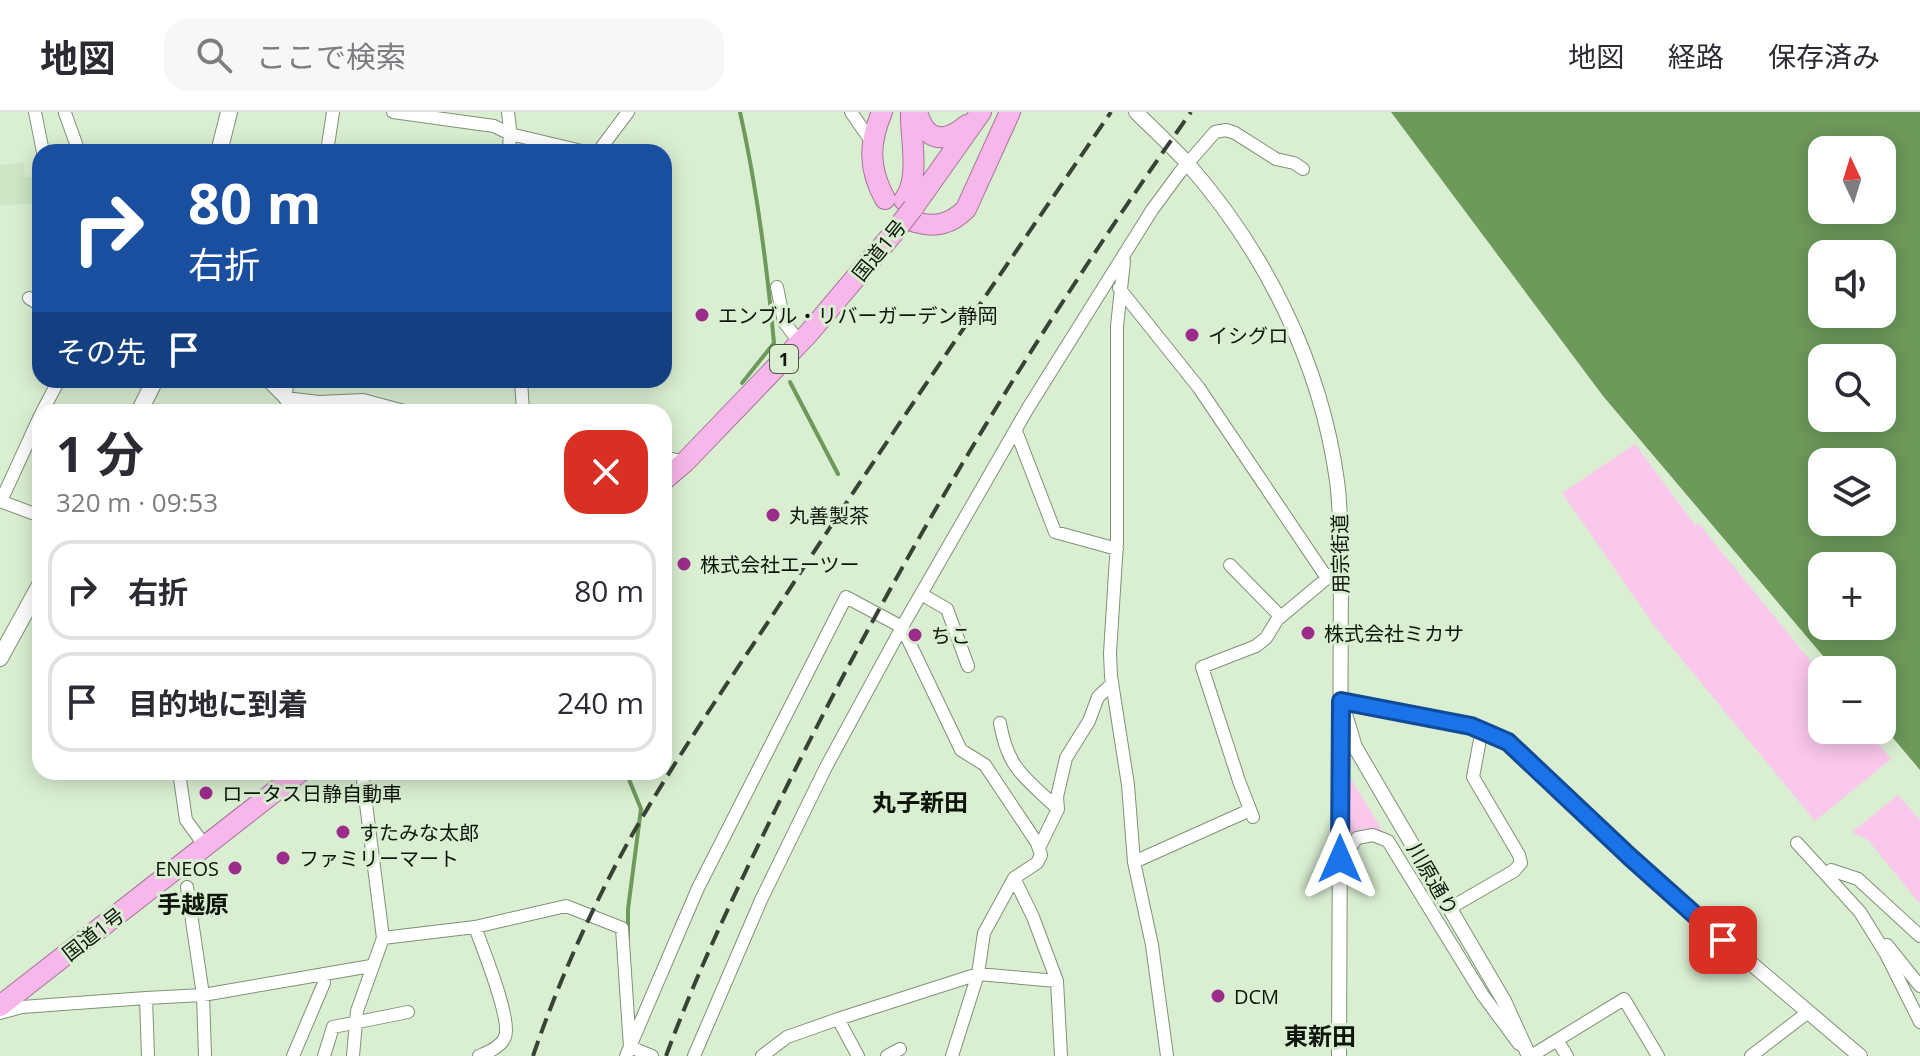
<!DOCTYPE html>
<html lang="ja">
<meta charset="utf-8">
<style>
body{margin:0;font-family:"Open Sans","Noto Sans JP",sans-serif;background:#f7f7f7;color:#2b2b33;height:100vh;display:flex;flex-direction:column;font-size:30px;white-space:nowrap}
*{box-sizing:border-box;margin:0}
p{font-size:26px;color:#7c7c81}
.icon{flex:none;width:44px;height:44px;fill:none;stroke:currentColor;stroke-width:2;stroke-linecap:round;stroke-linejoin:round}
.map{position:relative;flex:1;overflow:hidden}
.side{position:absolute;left:32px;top:292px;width:640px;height:376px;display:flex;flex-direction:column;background:#fff;border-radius:24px;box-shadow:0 4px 20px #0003}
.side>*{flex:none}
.top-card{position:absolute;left:32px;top:32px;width:640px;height:244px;border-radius:24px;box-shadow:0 4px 20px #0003;background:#1a4fa0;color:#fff;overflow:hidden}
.needle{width:52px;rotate:356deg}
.fabs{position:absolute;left:1808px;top:24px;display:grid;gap:16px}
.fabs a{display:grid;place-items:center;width:88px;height:88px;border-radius:16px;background:#fff;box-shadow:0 4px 20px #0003;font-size:40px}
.pin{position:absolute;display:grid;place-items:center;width:68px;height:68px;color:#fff;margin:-34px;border-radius:16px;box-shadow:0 4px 12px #0006}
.me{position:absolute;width:88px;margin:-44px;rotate:0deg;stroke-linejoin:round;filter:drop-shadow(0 0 6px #0008)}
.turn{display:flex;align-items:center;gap:28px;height:168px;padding:0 24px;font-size:36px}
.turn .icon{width:104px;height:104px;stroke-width:2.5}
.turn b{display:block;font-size:56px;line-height:68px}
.then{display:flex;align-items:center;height:76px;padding:0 24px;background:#0003;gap:16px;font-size:30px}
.round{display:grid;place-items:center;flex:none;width:84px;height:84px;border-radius:24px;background:#f7f7f7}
.headline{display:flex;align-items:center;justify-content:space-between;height:136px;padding:0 24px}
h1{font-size:48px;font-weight:700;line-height:60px}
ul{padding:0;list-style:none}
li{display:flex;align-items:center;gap:24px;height:100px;margin:0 16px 12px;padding:0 8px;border:4px solid #e1e1e2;border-radius:24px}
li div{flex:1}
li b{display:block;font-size:30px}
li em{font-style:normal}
header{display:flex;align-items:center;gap:48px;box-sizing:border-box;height:112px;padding:0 40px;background:#fff;border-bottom:2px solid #e1e1e2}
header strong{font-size:38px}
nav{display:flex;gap:44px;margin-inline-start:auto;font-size:28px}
.search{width:560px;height:72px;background:#f7f7f7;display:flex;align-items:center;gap:20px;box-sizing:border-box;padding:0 28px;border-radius:24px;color:#7c7c81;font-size:30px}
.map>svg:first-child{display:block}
</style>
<header>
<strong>地図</strong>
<div class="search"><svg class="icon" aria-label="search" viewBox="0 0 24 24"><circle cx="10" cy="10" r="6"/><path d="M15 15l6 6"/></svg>ここで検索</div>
<nav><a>地図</a><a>経路</a><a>保存済み</a></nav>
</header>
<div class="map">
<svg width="1920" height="944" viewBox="0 0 1920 944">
<rect width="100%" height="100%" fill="#daefd2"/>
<path fill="#cde6c3" d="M 24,51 L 25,66 L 40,63 L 40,92 L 0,93 L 0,53 Z"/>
<path fill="#fac7ed" d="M 1635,332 L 1695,413 L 1699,412 L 1822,563 L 1822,618 L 1867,618 L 1891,647 L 1815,709 L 1656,516 L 1562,381 Z
M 1345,657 L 1384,721 C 1368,716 1357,718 1346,731 Z
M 1898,683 L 1920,708 L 1920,792 L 1868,728 L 1852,720 Z"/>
<path fill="#6d995a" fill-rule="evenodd" d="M 1391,0 L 1920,0 L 1920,658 L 1882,613 L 1882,558 L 1835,558 L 1603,284 ZM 1822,38 L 1882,38 L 1882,98 L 1822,98 ZM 1822,142 L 1882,142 L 1882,202 L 1822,202 ZM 1822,246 L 1882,246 L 1882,306 L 1822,306 ZM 1822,350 L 1882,350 L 1882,410 L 1822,410 ZM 1882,454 L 1882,514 L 1822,514 L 1822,454 Z"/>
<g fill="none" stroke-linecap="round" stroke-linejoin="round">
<path stroke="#6d995a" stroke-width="4" d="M 740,0 C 757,76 767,154 774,231 L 742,271
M 790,270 L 838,362
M 626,660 L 641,697 L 628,797 L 628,826"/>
<g stroke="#7e9176" stroke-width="14">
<path id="minor" d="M 35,0 L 43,40
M 393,0 L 494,14 L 510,22 L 586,40
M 508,0 L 510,17 L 509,40
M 851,0 L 871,29
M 65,1 L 79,40
M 327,40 L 333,0
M 598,40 L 628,0
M 1124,149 L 1117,214 L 1117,430 L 1110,541 L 1111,564 L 1128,673 L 1134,750 L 1152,833 L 1167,944
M 777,175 L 784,210 L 794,223
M 1119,176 L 1199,276 L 1327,466
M 29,186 L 40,193
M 267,268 L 285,286 L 292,300
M 288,268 L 285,286 L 319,290 L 363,288 L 408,300
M 521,268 L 523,300
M 42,300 L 59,268
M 1016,319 L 1055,420 L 1117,437
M 664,345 L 685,350
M 0,389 L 40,404
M 1,389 L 40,304
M 1230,453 L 1281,505
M 921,482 L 947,497 L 968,554
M 1000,611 C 1008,658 1026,666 1058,697
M 179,660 L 186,708 L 205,734
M 1253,705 L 1239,669 L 1202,555 L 1256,534 L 1266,526 L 1277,508 L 1332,462
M 1797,731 L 1860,800 L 1886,842 L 1920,910
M 1039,736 L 1058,697 L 1057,685 L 1066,646 L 1089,609 L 1098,585 L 1112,572
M 1134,750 L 1250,698
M 1345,753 L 1347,740 L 1357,726 L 1373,723 L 1388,729 L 1482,882 L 1519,932
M 1826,762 L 1831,758 L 1858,767 L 1920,824
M 187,775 L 203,883 L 205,944
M 1450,796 L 1514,759 L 1521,751 L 1519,743 L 1473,665 L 1482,617
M 475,815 C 482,835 512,907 505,925 C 501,935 488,940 479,944
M 383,826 L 475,815 L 566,794 L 622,816 L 630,935 L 652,944
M 1887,833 L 1920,874
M 0,901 L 22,895 L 146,886
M 838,907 L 978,862 L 1057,869
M 1557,928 L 1567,944
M 148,944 L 146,886 L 203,883 L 371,854
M 293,944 L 324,871 L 323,862
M 324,944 L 333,915 L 408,900
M 353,944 L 357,899 L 383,826 L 362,660
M 626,944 L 698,776 L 846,485 L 902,515 L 961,638 L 985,653 L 1037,731 L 1041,743 L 1037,751 L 1014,766
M 694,944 L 761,788 L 826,655 L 902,515 L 1028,296 L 1152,98 L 1180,60 L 1215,20 L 1226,18 L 1235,21 L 1276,47 L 1294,51 L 1303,57
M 762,944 L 787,925 L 838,907 L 858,944
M 887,944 L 900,937
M 952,944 L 978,862 L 984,821 L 1014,766 L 1033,805 L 1057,869 L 1061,944
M 1531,944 L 1624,887 L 1658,944
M 1751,944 L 1807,901"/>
</g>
<g stroke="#7e9176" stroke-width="16">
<path id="tertiary" d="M 1136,0 C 1153,17 1172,34 1188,52 C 1266,141 1321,252 1337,369 C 1341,398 1340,426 1341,455 L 1339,944
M 1529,944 L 1504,889 L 1355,635 L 1341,589 L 1471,614 L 1508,630 L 1680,791 L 1860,944"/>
</g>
<g stroke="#7e9176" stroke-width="18">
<path id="secondary" d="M 219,40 L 229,0
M 139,300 L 155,268
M 0,546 L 40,473"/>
</g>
<g stroke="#a57398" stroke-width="22">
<path id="trunk" d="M 882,0 C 869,31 868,56 885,87
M 917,0 C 926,31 945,31 967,13
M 904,88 C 921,66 910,26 911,0
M 913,96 L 981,0
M 915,110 C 936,116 951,112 966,97 L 1010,0
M 664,368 L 685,350 L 808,222 L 896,118
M 0,894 L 300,660"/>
</g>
<use href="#minor" stroke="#fff" stroke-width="12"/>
<use href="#tertiary" stroke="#fff" stroke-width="14"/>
<use href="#secondary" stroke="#fff" stroke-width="16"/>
<use href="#trunk" stroke="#f8b7ea" stroke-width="20"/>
<path stroke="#394335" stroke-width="4" stroke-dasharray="16 8" stroke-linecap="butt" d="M 533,944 C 559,868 593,793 632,723 C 676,646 727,572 776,498 C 885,330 998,166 1111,0
M 666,944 C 700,852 744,762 787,674 C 903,439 1040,214 1191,0"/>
<g stroke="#a57398" stroke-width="22" stroke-linecap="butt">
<path id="trunk-bridge" d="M 896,118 L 913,96"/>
</g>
<use href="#trunk-bridge" stroke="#f8b7ea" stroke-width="20"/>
</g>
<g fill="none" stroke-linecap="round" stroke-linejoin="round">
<g stroke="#114b97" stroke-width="20">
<path id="route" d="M 1340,747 L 1341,589 L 1471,614 L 1508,630 L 1630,745 L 1723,828"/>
</g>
<use href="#route" stroke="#1a73e8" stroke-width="14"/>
</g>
<g fill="#9c2c8a" stroke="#daefd2" stroke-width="3">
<circle cx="702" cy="203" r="8"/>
<circle cx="1192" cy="223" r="8"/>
<circle cx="773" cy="403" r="8"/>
<circle cx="684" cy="452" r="8"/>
<circle cx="1308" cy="521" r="8"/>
<circle cx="915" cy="523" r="8"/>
<circle cx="206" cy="681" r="8"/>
<circle cx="343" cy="720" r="8"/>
<circle cx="283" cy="746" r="8"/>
<circle cx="235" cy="756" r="8"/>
<circle cx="1218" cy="884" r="8"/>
</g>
<g text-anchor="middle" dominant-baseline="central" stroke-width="6" stroke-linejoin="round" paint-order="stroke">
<rect fill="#daefd2" stroke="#4b5647" stroke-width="2" x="770" y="233" width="28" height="28" rx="6"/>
<g font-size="18" font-weight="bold" fill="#0e150b">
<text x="784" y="247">1</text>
</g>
<g font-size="20" fill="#0e150b" stroke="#daefd2">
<text transform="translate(879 138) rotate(-51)">国道1号</text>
<text transform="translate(1340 442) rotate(-91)">用宗街道</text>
<text transform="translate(1433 767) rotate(60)">川原通り</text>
<text transform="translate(93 822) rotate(-38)">国道1号</text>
</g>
<g font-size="20" fill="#0e150b" stroke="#daefd2" text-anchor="start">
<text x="718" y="203">エンブル・リバーガーデン静岡</text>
<text x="1208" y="223">イシグロ</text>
<text x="789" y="403">丸善製茶</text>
<text x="700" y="452">株式会社エーツー</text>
<text x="1324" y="521">株式会社ミカサ</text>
<text x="931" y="523">ちこ</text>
<text x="222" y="681">ロータス日静自動車</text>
<text x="359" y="720">すたみな太郎</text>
<text x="299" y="746">ファミリーマート</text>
<text x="219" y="756" text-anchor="end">ENEOS</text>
<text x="1234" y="884">DCM</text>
</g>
<g font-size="24" font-weight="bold" fill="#0e150b" stroke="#daefd2">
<text x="920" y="689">丸子新田</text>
<text x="193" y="791">手越原</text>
<text x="1320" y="923">東新田</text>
</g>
</g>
</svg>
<div class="fabs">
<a><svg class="needle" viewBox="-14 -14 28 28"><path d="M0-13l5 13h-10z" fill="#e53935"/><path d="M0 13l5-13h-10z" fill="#7c7c81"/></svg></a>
<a><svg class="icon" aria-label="sound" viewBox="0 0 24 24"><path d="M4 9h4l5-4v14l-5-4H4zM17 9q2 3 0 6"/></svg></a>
<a><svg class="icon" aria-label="search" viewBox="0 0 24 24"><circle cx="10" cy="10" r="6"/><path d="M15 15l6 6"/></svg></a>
<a><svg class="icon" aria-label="layers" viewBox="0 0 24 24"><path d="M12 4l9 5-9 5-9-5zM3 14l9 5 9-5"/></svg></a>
<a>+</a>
<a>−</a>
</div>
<div class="pin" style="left:1723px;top:828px;background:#d93025"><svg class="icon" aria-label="arrive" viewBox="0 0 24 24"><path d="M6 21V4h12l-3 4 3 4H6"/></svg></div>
<svg class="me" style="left:1340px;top:747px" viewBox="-20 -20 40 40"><path d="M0-17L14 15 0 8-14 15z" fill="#1a73e8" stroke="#fff" stroke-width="4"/></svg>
<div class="top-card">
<div class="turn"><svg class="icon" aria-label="right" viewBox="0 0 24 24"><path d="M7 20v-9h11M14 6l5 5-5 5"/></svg><div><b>80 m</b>右折</div></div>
<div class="then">その先<svg class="icon" aria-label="arrive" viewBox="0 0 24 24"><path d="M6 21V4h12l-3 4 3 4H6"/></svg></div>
</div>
<section class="side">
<div class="headline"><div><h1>1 分</h1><p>320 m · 09:53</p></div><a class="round" style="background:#d93025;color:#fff"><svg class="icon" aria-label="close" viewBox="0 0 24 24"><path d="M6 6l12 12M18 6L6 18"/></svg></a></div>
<ul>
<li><svg class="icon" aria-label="right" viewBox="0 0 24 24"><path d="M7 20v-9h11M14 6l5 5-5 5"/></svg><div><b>右折</b></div><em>80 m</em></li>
<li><svg class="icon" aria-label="arrive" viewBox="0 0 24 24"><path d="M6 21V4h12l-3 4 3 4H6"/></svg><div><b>目的地に到着</b></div><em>240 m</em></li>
</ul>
</section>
</div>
